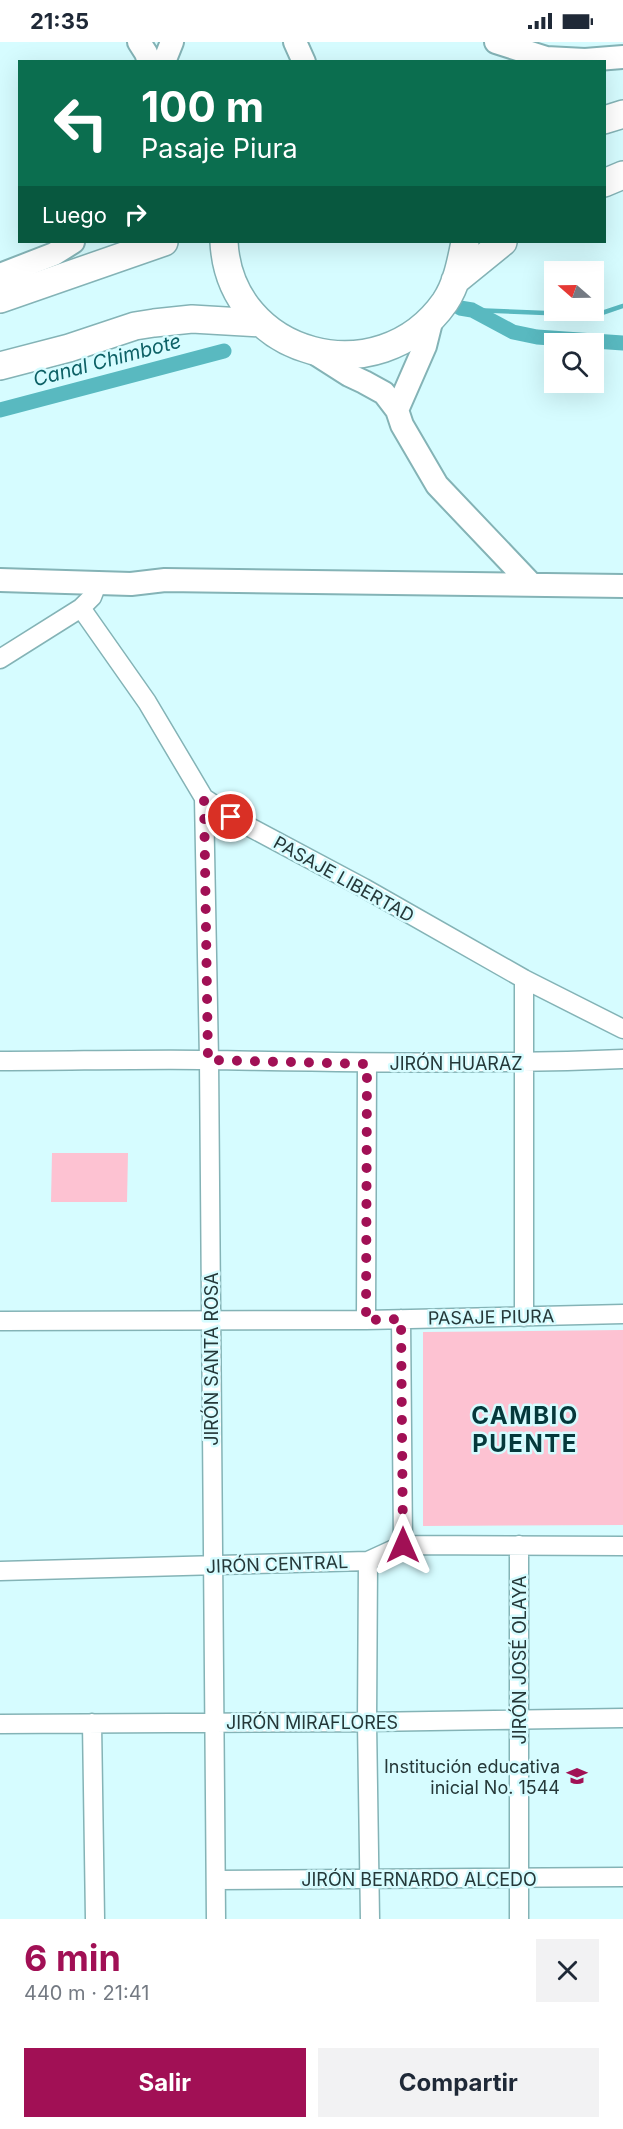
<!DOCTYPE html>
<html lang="es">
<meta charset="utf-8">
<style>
body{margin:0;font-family:Inter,sans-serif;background:#f2f2f3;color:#1f2937;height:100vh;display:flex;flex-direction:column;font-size:22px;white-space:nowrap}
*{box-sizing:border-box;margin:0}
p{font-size:20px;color:#747a83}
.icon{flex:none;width:33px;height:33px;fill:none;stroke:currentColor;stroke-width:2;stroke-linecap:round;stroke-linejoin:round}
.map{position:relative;height:1877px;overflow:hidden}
.details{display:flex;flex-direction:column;background:#fff;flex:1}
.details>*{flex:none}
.top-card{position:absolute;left:18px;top:18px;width:588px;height:183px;border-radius:0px;box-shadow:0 6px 24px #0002;background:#0b6e4f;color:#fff;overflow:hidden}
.needle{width:39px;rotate:290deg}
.tools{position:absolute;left:544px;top:219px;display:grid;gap:12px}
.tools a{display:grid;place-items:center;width:60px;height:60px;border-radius:0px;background:#fff;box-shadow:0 6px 24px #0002;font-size:30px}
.pin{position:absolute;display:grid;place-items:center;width:51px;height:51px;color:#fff;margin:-26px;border:3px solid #fff;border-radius:50%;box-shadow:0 2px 6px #0007}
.me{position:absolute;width:66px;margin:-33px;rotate:0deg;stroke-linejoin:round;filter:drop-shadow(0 0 4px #0008)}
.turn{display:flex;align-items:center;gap:21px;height:126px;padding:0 24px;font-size:27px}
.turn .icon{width:78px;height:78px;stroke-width:2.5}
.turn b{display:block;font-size:42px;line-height:51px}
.then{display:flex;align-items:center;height:57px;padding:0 24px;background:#0003;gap:12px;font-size:22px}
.round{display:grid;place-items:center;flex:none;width:63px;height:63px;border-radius:0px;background:#f2f2f3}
.head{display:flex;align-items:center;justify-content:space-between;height:102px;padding:0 24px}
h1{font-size:36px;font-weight:700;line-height:45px;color:#a11055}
.cta{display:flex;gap:12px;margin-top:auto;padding:12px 24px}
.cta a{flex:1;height:69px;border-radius:0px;background:#a11055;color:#fff;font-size:24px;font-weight:700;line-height:69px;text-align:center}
.cta a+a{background:#f2f2f3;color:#1f2937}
.status{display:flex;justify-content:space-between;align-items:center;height:42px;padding:0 30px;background:#fff;direction:ltr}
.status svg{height:16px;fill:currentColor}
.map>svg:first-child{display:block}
</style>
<div class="status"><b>21:35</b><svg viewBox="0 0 49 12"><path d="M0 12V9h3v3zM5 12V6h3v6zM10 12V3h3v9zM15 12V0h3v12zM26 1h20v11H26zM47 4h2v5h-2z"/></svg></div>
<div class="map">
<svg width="623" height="1877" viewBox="0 0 623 1877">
<rect width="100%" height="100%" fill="#d6fcff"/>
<path fill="#fdc2d2" d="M 52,1111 L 128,1111 L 127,1160 L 51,1160 Z
M 623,1288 L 623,1483 L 423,1484 L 423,1290 Z"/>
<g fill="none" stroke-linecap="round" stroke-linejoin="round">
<path stroke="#59b9c0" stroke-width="4.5" d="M 472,268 L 596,273 L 623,264"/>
<path stroke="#59b9c0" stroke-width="15" d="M 460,266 L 472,268 L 513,290 L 537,295 L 623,301
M 0,368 L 224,309"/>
<g stroke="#84b3b6" stroke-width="21">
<path id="minor" d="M 81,566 L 147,660 L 204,756 L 242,781 L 364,846 L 524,937 L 623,987
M 0,617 L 81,566 L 92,555 L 97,542
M 204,756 L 209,1018 L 216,1877
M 524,937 L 524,1275
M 0,1019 C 70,1019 140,1017 209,1018 C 348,1020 484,1023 623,1017
M 401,1277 L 403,1503
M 366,1278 L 367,1021
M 0,1279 L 366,1278 L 623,1272
M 368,1519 L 367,1680 L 370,1877
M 0,1529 L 368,1519 L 403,1503 L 623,1504
M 92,1681 L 95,1877
M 0,1682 L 367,1680 L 623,1676
M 216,1838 L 623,1835
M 519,1877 L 519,1503"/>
</g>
<g stroke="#84b3b6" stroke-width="26">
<path id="major" d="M 139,0 L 146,11 L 149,20
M 295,0 L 304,20
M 496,0 L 546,16 L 585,18 L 623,15
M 164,20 L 172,0
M 0,233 L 54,212 L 73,200
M 313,310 L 349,333 L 364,340 L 384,351 L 397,368 L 402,383 L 437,443 L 532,543
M 397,368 L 425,304 L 432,276
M 0,538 L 131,542 L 165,538 L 623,544"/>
</g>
<g stroke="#84b3b6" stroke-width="30">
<path id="highway" d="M 604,78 L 623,72
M 604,141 L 623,133
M 224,200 C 230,315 379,354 445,260 C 457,242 461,220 465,200
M 455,239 L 503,200
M 0,257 L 164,200
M 0,324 L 69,306 L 135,284 L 154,281 L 192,277 L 261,281"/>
</g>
<use href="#minor" stroke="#fff" stroke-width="18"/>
<use href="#major" stroke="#fff" stroke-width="22"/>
<use href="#highway" stroke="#fff" stroke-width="27"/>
</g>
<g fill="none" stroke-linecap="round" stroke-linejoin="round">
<path stroke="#a11055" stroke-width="10" stroke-dasharray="0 18" d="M 231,775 L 204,756 L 208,1018 L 367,1022 L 366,1278 L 401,1277 L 403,1503"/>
</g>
<defs>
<g id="school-bare" transform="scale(1.62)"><path d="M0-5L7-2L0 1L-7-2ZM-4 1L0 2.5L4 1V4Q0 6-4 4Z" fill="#a11055" stroke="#d6fcff" stroke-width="2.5" paint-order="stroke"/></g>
</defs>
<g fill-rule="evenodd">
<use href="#school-bare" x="577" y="1734"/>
</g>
<g text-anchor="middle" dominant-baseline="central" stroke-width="5" stroke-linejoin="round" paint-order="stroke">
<g font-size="18" fill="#253839" stroke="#d6fcff">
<text transform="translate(344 837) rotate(29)">PASAJE LIBERTAD</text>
<text x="456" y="1021">JIRÓN HUARAZ</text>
<text transform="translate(491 1275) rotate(-1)">PASAJE PIURA</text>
<text transform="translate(211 1317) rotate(-90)">JIRÓN SANTA ROSA</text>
<text transform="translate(277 1522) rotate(-2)">JIRÓN CENTRAL</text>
<text transform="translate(519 1618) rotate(-90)">JIRÓN JOSÉ OLAYA</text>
<text x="312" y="1680">JIRÓN MIRAFLORES</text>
<text x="419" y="1837">JIRÓN BERNARDO ALCEDO</text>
</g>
<g font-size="18" fill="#253839" stroke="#d6fcff" text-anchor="end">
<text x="560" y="1724">Institución educativa<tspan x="560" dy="21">inicial No. 1544</tspan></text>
</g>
<g font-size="20" font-style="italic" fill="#0d6166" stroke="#d6fcff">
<text transform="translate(107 318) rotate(-15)">Canal Chimbote</text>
</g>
<g font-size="24" font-weight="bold" letter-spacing="1.5" fill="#05383b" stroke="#d6fcff">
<text x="525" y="1373">CAMBIO<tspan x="525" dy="28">PUENTE</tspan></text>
</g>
</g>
</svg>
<div class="tools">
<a><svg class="needle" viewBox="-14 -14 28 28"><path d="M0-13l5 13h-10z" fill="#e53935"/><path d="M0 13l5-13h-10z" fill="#747a83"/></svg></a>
<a><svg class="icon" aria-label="search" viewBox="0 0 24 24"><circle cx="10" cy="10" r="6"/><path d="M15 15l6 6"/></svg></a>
</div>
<div class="pin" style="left:231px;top:775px;background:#d93025"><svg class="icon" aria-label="arrive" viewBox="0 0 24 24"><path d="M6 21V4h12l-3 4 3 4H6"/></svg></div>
<svg class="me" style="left:403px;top:1503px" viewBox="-20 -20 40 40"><path d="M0-17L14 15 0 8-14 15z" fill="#a11055" stroke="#fff" stroke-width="4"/></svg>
<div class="top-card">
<div class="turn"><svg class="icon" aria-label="left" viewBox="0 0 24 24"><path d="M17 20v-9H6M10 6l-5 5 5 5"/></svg><div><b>100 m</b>Pasaje Piura</div></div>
<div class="then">Luego<svg class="icon" aria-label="right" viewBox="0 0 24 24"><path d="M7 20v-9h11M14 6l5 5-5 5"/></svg></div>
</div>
</div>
<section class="details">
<div class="head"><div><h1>6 min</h1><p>440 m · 21:41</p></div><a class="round"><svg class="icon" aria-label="close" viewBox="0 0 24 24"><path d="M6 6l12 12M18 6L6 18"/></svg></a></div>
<div class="cta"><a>Salir</a><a>Compartir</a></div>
</section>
